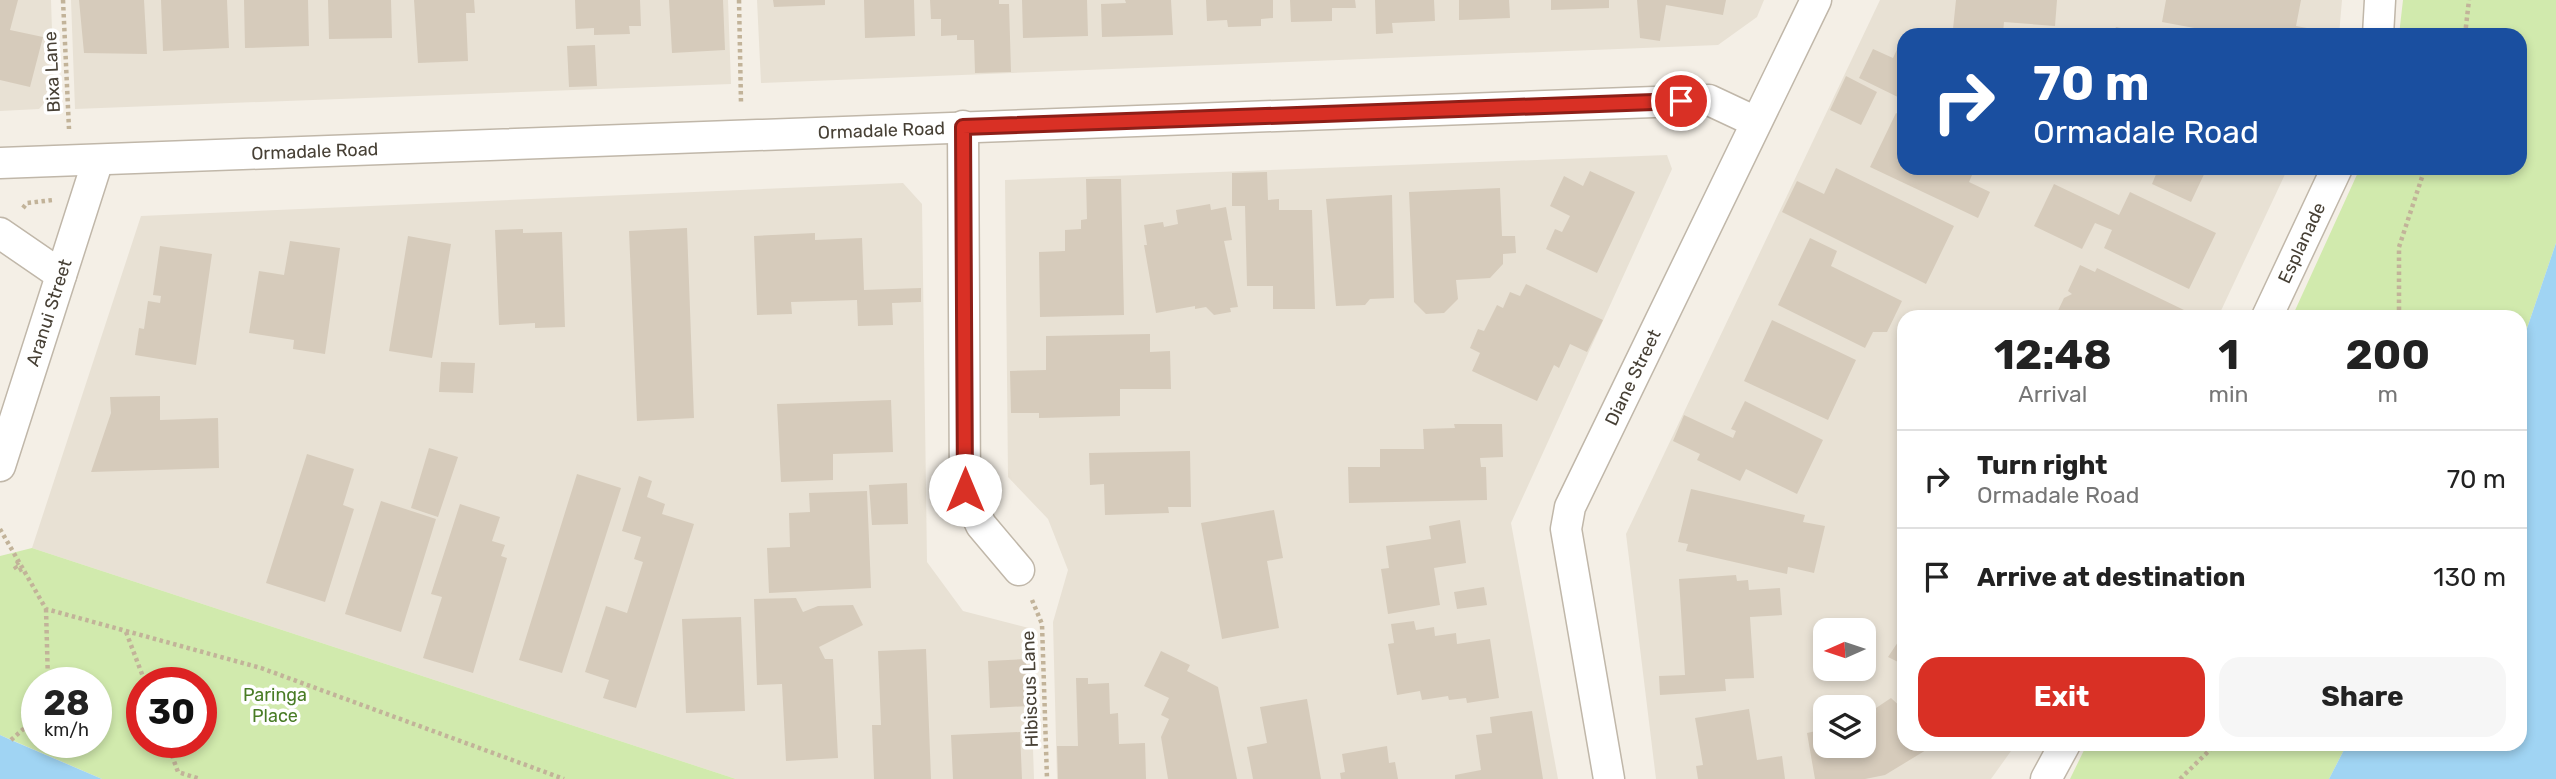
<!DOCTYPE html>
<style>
body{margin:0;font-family:Rubik,sans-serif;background:#f6f6f6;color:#222;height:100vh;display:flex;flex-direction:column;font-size:26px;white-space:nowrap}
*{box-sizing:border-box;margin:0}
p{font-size:23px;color:#767676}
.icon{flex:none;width:38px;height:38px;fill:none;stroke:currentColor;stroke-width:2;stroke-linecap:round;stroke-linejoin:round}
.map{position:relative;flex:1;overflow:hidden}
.panel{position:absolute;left:1897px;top:310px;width:630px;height:441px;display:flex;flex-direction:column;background:#fff;border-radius:21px;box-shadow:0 4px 10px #0003}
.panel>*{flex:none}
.banner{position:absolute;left:1897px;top:28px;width:630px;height:147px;border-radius:21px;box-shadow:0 4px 10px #0003;background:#1a4fa0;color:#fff;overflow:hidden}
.needle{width:46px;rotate:267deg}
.controls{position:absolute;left:1813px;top:618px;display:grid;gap:14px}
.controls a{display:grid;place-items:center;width:63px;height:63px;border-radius:14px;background:#fff;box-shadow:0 4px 10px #0003;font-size:35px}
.speed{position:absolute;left:21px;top:667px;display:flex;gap:14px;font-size:35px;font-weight:700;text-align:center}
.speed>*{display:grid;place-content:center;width:91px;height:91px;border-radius:50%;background:#fff;box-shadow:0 4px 10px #0003;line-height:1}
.speed small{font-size:18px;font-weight:400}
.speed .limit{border:10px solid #d22;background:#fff;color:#111}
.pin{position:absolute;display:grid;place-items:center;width:60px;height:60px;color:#fff;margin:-30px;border:4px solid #fff;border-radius:50%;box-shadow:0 2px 7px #0007}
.me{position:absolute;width:77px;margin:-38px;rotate:0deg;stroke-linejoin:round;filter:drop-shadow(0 0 5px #0008)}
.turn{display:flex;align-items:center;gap:24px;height:147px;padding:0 21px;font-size:32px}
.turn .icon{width:91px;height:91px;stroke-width:2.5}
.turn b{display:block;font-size:49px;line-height:60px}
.eta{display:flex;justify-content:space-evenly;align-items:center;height:119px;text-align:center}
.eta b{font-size:42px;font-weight:700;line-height:49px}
.button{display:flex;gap:14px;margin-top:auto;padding:14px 21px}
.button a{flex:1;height:80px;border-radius:21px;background:#d93025;color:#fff;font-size:28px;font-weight:700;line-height:80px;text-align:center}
.button a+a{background:#f6f6f6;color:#222}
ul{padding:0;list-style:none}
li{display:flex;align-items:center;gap:21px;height:98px;padding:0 21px;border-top:2px solid #e0e0e0}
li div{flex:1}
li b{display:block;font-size:26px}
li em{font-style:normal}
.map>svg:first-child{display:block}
</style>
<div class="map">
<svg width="2556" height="779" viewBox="0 0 2556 779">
<rect width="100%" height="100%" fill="#f4efe6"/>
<path fill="#e8e1d4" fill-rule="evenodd" d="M 0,0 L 51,0 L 54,92 L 39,109 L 0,111 Z
M 71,0 L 728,0 L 731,84 L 75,109 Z
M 757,0 L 1764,0 L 1757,17 L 1718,45 L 761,83 Z
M 1880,0 L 2342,0 L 2339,35 L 1904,35 L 1904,168 L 2288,168 L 2218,317 L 1904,317 L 1904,744 L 2016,744 L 1991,779 L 1656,779 L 1626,534 ZM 1825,630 L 1864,630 L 1864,668 L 1825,668 ZM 1825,707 L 1864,707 L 1864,746 L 1825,746 Z
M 1667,155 L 1672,169 L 1511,523 L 1558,779 L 1057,779 L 1053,622 L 1068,570 L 1048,519 L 1008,477 L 1005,180 Z
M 903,183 L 922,204 L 927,562 L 963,611 L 1029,628 L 1034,779 L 736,779 L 32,548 L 141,216 Z"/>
<path fill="#d1eaad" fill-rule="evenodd" d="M 2403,0 L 2556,0 L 2556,243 L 2520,349 L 2520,317 L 2292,317 L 2360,168 L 2520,168 L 2520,35 L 2399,35 Z
M 32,548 L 736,779 L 102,779 L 0,735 L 0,556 ZM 37,682 L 96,682 L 96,742 L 37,742 ZM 142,682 L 201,682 L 201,742 L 142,742 Z
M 2087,744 L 2347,744 L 2329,779 L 2070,779 Z"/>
<path fill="#a0d4f3" d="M 2556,243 L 2556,779 L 2329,779 L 2347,744 L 2520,744 L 2520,349 Z
M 0,735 L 11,740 L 102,779 L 0,779 Z"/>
<path fill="#d6cbbb" d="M 0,0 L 18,0 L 10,30 L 43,37 L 30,87 L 0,80 Z
M 79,0 L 144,0 L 147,54 L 84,53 Z
M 161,0 L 227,0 L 229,48 L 163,51 Z
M 244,0 L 308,0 L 309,46 L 245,48 Z
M 328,0 L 391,0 L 392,38 L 329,39 Z
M 414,0 L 474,0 L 475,13 L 466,13 L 468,61 L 418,63 Z
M 575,0 L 640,0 L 641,26 L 629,26 L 630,34 L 594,35 L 594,28 L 576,29 Z
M 669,0 L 723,0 L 725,50 L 672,53 Z
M 773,0 L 825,0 L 825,5 L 774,7 Z
M 864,0 L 914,0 L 915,36 L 865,38 Z
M 930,0 L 999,0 L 999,4 L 1009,4 L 1011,72 L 975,73 L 974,40 L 957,40 L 957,35 L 941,36 L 941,19 L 931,19 Z
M 1022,0 L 1087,0 L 1088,36 L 1023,38 Z
M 1125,0 L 1171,0 L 1173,35 L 1102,37 L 1101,4 L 1126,3 Z
M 1206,0 L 1273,0 L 1273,18 L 1261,19 L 1261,26 L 1228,27 L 1227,20 L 1207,21 Z
M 1290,0 L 1355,0 L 1356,8 L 1332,8 L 1332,21 L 1291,22 Z
M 1375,0 L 1434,0 L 1435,21 L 1392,23 L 1393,33 L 1376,34 Z
M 1459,0 L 1509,0 L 1510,18 L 1459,20 Z
M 1551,0 L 1609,0 L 1609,8 L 1551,10 Z
M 1637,0 L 1726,0 L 1723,15 L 1666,5 L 1660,41 L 1640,38 Z
M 1956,0 L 2057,0 L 2055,26 L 2004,22 L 2003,33 L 1953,29 Z
M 2166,0 L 2301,0 L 2296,26 L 2307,28 L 2306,35 L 2232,35 L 2162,22 Z
M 2116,27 L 2151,34 L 2151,35 L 2112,35 Z
M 1900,43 L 1904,44 L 1904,100 L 1859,78 L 1873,49 L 1893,58 Z
M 595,45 L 597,86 L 569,87 L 567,46 Z
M 1846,76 L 1877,92 L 1861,125 L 1830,110 Z
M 1896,113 L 1904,117 L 1904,168 L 1975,168 L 1969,182 L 1990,192 L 1978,218 L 1870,167 Z
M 1836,168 L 1954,226 L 1926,284 L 1782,212 L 1797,181 L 1824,194 Z
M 2149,168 L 2207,168 L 2191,202 L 2152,184 L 2157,172 Z
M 1590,171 L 1635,192 L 1597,273 L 1546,249 L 1555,229 L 1562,232 L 1570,216 L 1550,206 L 1564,176 L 1583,186 Z
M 1267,172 L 1268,200 L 1279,199 L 1279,210 L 1312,210 L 1315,309 L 1273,309 L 1273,286 L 1247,286 L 1245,206 L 1232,206 L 1232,173 Z
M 1086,179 L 1121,179 L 1124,315 L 1040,317 L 1039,252 L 1065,251 L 1065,230 L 1081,229 L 1081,220 L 1087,219 Z
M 2054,184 L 2119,215 L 2130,192 L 2216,233 L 2189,289 L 2104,248 L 2112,230 L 2095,223 L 2082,249 L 2034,226 Z
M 1500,188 L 1502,236 L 1515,236 L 1516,253 L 1503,254 L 1503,264 L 1490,278 L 1456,280 L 1458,299 L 1444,313 L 1426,314 L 1414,302 L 1409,192 Z
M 1392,195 L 1394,298 L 1370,299 L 1365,305 L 1336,306 L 1326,199 Z
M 1210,204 L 1211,210 L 1226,207 L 1232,240 L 1224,241 L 1238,307 L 1230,308 L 1231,312 L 1214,315 L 1206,307 L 1195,309 L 1195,306 L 1156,313 L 1144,245 L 1147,245 L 1144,225 L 1163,222 L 1164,227 L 1178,224 L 1176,210 Z
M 687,228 L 694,418 L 637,421 L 629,231 Z
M 523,229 L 523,233 L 562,232 L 565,327 L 535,328 L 535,323 L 499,325 L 495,230 Z
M 815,233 L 815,240 L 862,238 L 864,290 L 921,288 L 921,302 L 892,303 L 893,325 L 858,326 L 857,300 L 791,302 L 792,314 L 757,315 L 754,236 Z
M 408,236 L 451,244 L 432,358 L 389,351 Z
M 1810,238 L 1837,251 L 1831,266 L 1902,301 L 1887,332 L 1873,332 L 1865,348 L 1778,305 Z
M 290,241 L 340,248 L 325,354 L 293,349 L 294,340 L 249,333 L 259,271 L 284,275 Z
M 160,246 L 212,254 L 196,365 L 135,355 L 139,328 L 144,329 L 148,301 L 160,303 L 161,296 L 153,295 Z
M 2080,265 L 2095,272 L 2097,268 L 2184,310 L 2181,317 L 2055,317 L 2064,298 L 2072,294 L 2068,291 Z
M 1526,284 L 1603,320 L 1587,352 L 1570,344 L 1559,368 L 1554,365 L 1537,401 L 1472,371 L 1480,353 L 1470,348 L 1478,329 L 1484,331 L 1497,305 L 1503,308 L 1510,292 L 1520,296 Z
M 1772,320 L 1856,360 L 1828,420 L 1744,381 Z
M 1150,334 L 1150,352 L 1170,351 L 1171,389 L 1120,389 L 1120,416 L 1039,418 L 1039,413 L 1011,413 L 1010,371 L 1046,370 L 1046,336 Z
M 441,362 L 475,363 L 473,393 L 439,392 Z
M 160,396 L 160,420 L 218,418 L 219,468 L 91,472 L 111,413 L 110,397 Z
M 891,400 L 893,452 L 833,454 L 833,480 L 781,482 L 777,404 Z
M 1745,401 L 1823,440 L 1797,494 L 1746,469 L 1740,481 L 1697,460 L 1700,454 L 1673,441 L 1684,415 L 1733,438 L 1736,431 L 1731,429 Z
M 1454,424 L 1502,424 L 1503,457 L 1480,458 L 1481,467 L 1486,467 L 1487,500 L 1349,503 L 1348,467 L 1380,467 L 1380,449 L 1424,449 L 1423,429 L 1455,428 Z
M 429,448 L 458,457 L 438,517 L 411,508 Z
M 1190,451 L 1191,507 L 1168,507 L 1169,513 L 1105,515 L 1104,484 L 1090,485 L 1089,453 Z
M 307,454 L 354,469 L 343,505 L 354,509 L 325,602 L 266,583 Z
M 577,474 L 621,488 L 562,673 L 519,660 Z
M 639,476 L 652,481 L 647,497 L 665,504 L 662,514 L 694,524 L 636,708 L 603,698 L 609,680 L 585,672 L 606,606 L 627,613 L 643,562 L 634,559 L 641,537 L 622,531 Z
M 907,483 L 908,524 L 872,525 L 869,485 Z
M 1691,489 L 1805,515 L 1803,522 L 1825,526 L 1814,573 L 1788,567 L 1787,574 L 1686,551 L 1688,544 L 1678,542 Z
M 867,491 L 871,588 L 769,593 L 767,548 L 790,547 L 789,513 L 810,512 L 809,493 Z
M 381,501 L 436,519 L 401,632 L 345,614 Z
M 460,504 L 500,517 L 492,541 L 505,545 L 501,556 L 507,558 L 473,673 L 423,658 L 442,597 L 431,594 Z
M 1274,510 L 1283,558 L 1267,561 L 1279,628 L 1222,639 L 1201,523 Z
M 1460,520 L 1466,563 L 1434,568 L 1440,605 L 1388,614 L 1381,569 L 1389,568 L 1386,546 L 1431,539 L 1429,526 Z
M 1736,575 L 1737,581 L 1748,580 L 1749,590 L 1780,588 L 1782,615 L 1750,617 L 1754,678 L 1725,679 L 1726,691 L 1660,695 L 1659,676 L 1685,675 L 1679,579 Z
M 1484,587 L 1487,605 L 1457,609 L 1454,592 Z
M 796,598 L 803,612 L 818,606 L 853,605 L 863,625 L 819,647 L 825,659 L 833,659 L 838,758 L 786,761 L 782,684 L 757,685 L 754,599 Z
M 741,617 L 745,711 L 686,713 L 682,619 Z
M 1414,621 L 1416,630 L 1434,627 L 1435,636 L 1456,633 L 1457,644 L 1490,639 L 1499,698 L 1467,703 L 1466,698 L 1449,700 L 1448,696 L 1422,700 L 1420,691 L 1397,695 L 1388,644 L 1394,643 L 1391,624 Z
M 1904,633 L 1904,665 L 1888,657 Z
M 926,649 L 931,779 L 874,779 L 872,725 L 881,725 L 878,651 Z
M 1161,651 L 1190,665 L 1187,671 L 1218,687 L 1237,779 L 1168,779 L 1161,737 L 1169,719 L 1161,715 L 1169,698 L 1144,686 Z
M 1026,659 L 1028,706 L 990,708 L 988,661 Z
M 1076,678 L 1088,678 L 1088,684 L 1109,683 L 1110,714 L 1118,713 L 1119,744 L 1145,743 L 1146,779 L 1058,779 L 1057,746 L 1078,746 Z
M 1891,698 L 1904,710 L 1904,744 L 1936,744 L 1885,775 L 1865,779 L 1815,779 L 1807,733 L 1825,729 L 1825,746 L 1864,746 L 1864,716 Z
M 1307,699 L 1321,779 L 1253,779 L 1247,747 L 1267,743 L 1260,707 Z
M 1749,709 L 1757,760 L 1782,756 L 1785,779 L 1698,779 L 1696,766 L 1703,765 L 1695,718 Z
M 1532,711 L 1543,779 L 1455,779 L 1455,775 L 1481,770 L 1476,735 L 1492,733 L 1490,717 Z
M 1020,732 L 1022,779 L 953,779 L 951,735 Z
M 1387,746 L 1389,763 L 1395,762 L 1398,779 L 1341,779 L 1340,773 L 1345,772 L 1342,754 Z"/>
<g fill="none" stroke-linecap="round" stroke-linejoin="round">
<g stroke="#c0b7a9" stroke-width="33">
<g id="street">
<path d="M 2378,35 L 2380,0"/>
<path d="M 963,126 L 965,490 L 981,525 L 1019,570"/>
<path id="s1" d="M 0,163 L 1709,100 L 1756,122"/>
<path d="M 0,233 L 61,275"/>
<path id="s2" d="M 2267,317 L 2337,168"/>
<path id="s3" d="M 0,466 L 98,160"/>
<path id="s4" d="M 1609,779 L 1566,529 L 1570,507 L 1816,0"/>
<path d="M 2046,779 L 2065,744"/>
</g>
</g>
<path stroke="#c2b399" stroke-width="4.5" stroke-dasharray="3.5 3.5" stroke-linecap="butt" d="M 63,0 L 69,129
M 739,0 L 741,103
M 2465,35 L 2469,0
M 23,208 L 27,203 L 53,200
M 2399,317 L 2399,247 L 2425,168
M 0,529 L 46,609 L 261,668 L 564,779
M 19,562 L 14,565 L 18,571 L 22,569
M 1032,600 L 1042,624 L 1047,779
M 46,609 L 48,682
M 126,632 L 145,682
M 11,740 L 37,717
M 167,742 L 178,772 L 200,779
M 2180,779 L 2216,744"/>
<use href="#street" stroke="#fff" stroke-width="30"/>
</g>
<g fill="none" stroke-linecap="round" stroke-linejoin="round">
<g stroke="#8d1f18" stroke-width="18">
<path id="route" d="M 965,490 L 963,127 L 1681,101"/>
</g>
<use href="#route" stroke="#d93025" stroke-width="12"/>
</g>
<g text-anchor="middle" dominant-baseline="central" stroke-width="7" stroke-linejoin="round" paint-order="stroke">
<g font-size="18" fill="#474035" stroke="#fff">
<text transform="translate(52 72) rotate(-93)">Bixa Lane</text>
<text stroke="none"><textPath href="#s1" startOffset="882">Ormadale Road</textPath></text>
<text stroke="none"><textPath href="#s1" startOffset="315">Ormadale Road</textPath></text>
<text stroke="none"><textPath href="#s2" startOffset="82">Esplanade</textPath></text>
<text stroke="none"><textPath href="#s3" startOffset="161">Aranui Street</textPath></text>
<text stroke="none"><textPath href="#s4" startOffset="420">Diane Street</textPath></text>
<text transform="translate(1030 689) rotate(-92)">Hibiscus Lane</text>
</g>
<g font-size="18" fill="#497c26" stroke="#fff">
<text x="275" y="695">Paringa<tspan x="275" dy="21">Place</tspan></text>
</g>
</g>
</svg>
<div class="controls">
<a><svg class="needle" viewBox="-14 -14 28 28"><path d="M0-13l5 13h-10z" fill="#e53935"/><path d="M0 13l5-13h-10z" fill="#767676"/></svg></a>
<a><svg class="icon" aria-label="layers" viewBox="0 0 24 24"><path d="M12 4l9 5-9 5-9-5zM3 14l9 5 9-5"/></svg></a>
</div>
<div class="speed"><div>28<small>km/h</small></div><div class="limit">30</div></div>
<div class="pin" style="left:1681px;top:101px;background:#d93025"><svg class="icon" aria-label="arrive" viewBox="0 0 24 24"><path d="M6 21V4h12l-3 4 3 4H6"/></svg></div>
<svg class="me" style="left:965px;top:490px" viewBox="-20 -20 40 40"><circle r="19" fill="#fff"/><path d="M0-13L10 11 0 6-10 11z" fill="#d93025"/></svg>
<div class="banner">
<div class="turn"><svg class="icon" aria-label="right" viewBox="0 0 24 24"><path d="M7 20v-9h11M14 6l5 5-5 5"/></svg><div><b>70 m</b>Ormadale Road</div></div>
</div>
<section class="panel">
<div class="eta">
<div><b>12:48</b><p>Arrival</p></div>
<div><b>1</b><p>min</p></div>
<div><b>200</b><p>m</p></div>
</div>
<ul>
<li><svg class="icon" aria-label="right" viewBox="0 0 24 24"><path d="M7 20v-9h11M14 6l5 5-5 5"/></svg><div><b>Turn right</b><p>Ormadale Road</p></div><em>70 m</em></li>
<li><svg class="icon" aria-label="arrive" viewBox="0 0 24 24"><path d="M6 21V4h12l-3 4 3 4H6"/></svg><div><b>Arrive at destination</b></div><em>130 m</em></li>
</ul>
<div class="button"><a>Exit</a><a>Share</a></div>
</section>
</div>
